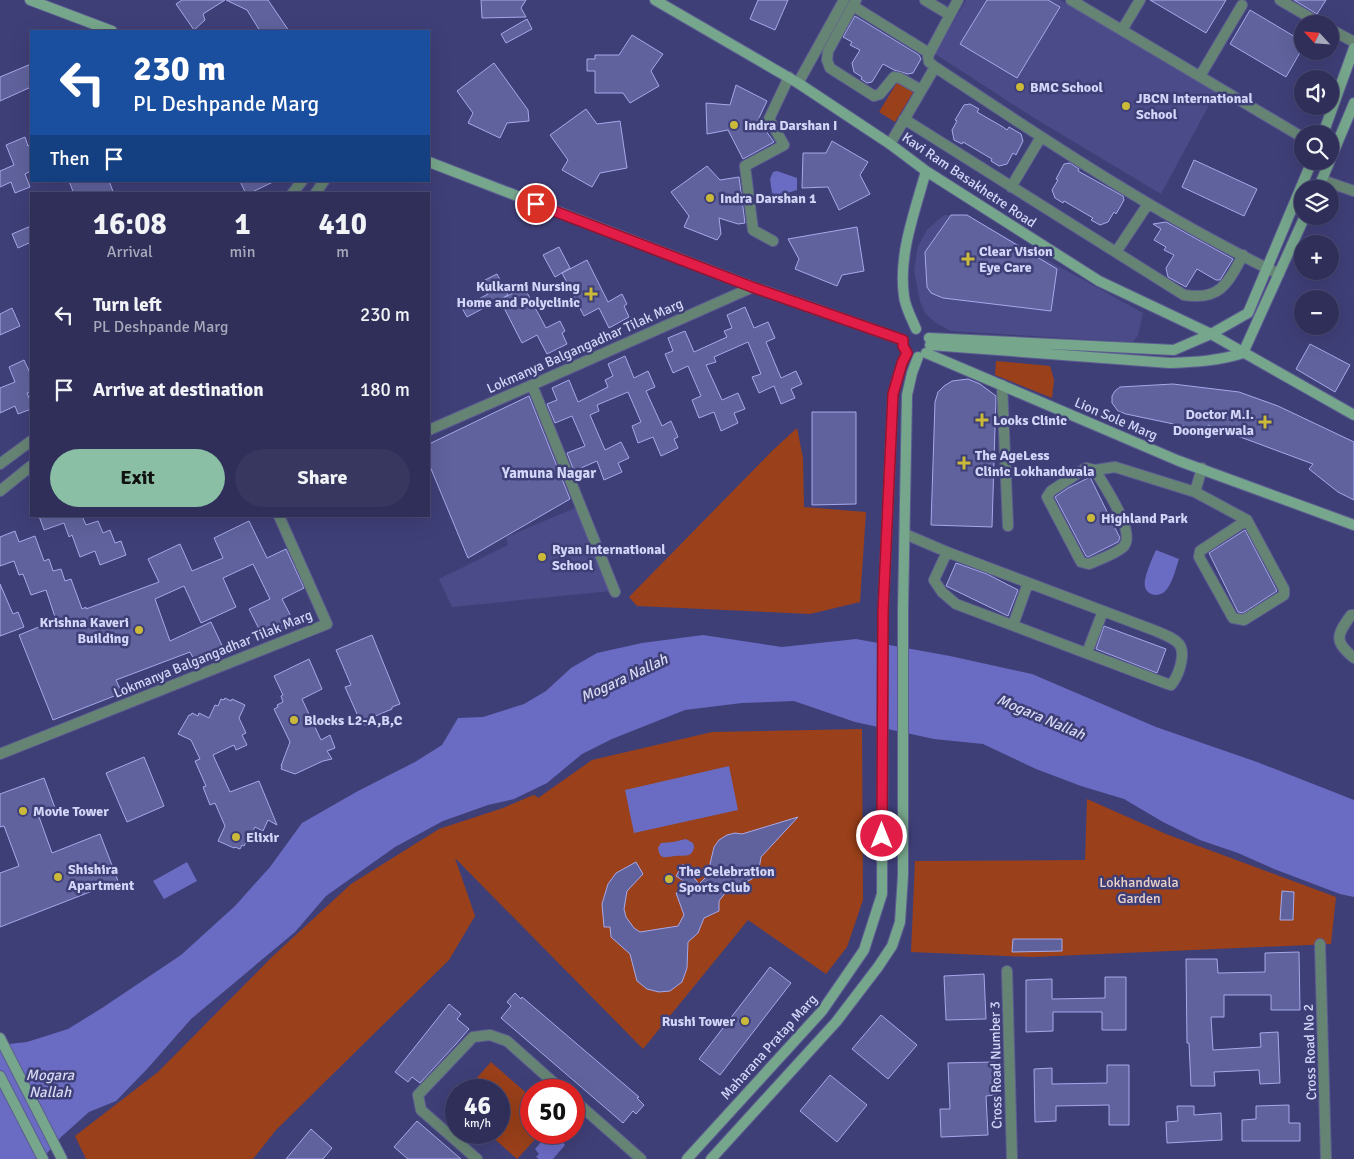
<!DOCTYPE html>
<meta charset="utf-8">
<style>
body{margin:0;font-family:Signika,sans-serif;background:#373760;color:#f1f3f6;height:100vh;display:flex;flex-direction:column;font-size:19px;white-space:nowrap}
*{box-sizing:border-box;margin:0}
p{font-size:16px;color:#a7a9bb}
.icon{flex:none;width:28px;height:28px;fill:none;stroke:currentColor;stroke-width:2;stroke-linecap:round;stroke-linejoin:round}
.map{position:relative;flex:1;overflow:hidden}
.panel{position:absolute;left:30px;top:192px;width:400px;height:325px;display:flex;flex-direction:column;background:#2f2f5a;border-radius:0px;box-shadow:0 5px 20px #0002,0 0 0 1px #4a4a70}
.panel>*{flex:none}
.hud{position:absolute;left:30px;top:30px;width:400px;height:152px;border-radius:0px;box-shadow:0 5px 20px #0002,0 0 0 1px #4a4a70;background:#1a4fa0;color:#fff;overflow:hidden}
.needle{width:32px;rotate:296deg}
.buttons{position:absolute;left:1294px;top:15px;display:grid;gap:10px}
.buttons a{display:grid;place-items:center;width:45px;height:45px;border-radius:50%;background:#2f2f5a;box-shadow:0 5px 20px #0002,0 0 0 1px #4a4a70;font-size:25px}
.speed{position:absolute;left:445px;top:1079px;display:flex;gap:10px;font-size:25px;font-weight:700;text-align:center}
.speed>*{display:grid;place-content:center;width:65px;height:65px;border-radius:50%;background:#2f2f5a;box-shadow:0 5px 20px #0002,0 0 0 1px #4a4a70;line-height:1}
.speed small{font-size:12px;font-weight:400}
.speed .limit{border:8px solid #d22;background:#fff;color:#111}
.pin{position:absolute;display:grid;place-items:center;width:42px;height:42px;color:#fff;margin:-21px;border:2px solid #fff;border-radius:50%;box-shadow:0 1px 5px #0007}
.me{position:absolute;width:55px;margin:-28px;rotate:0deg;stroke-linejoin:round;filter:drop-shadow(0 0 4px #0008)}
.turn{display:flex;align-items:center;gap:18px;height:105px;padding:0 20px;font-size:22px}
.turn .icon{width:65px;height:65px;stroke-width:2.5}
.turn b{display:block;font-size:35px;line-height:42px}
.then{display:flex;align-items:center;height:48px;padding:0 20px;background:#0003;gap:10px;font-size:19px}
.eta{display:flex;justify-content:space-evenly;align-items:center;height:85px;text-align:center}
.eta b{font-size:30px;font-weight:700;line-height:35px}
.action{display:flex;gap:10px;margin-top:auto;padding:10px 20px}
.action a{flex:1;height:58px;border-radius:30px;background:#8abfa5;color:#111;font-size:20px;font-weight:700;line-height:58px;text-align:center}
.action a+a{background:#373760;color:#f1f3f6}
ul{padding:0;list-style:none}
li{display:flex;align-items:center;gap:15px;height:75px;padding:0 20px}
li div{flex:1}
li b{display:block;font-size:19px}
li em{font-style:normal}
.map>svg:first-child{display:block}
</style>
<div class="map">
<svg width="1354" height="1159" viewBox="0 0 1354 1159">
<rect width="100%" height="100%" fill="#3f3f78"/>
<path fill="#4b4b89" d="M 966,0 L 1060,0 L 1216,92 L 1161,194 L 1036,119 L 935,54 Z
M 944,215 L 968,216 L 1143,313 L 1138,335 L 1133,342 L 951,331 L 936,323 L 925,313 L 920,301 L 914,270 L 918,246 L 927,230 Z
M 580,506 L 611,591 L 452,607 L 439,579 L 508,545 L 506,537 Z"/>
<path fill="#9a401a" d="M 898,81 L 914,91 L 895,122 L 879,112 Z
M 996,361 L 1050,366 L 1054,380 L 1052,398 L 995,375 Z
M 797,428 L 803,458 L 804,507 L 866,512 L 860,602 L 810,614 L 637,606 L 629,597 L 772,451 Z
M 862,729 L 863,900 L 847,947 L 826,974 L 748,920 L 643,1049 L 455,858 L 475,916 L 449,960 L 276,1130 L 253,1159 L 86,1159 L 75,1136 L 158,1072 L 273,956 L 351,884 L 439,829 L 503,808 L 531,796 L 535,795 L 538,798 L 592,760 L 712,732 Z
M 1087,799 L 1166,834 L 1336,897 L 1331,944 L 1033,957 L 911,952 L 915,861 L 1085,860 Z
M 491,1062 L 531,1097 L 531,1132 L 541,1133 L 517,1159 L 488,1133 L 499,1132 L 499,1090 L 466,1090 Z"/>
<path fill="#6a6bc3" d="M 777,171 L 797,178 L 797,190 L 778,196 L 772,193 L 770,179 L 773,172 Z
M 1156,550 L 1179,559 C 1176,568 1173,581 1167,589 C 1159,600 1142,595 1145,580 C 1147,570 1152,559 1156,550 Z
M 703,635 L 782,647 L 856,639 L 950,656 L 1032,674 L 1156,727 L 1257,762 L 1354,800 L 1354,897 L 1340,894 L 1274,869 L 1238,853 L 1200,840 L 1163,822 L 1124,799 L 1081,786 L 1036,769 L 983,744 L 934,739 L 855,722 L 794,701 L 742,703 L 685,710 L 612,739 L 582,754 L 547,783 L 514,799 L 488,805 L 443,821 L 395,847 L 326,896 L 295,932 L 191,1019 L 148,1068 L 116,1101 L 89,1112 L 61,1137 L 42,1159 L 0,1159 L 0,1045 L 27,1042 L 68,1029 L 102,1008 L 181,955 L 235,906 L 270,867 L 302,823 L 358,791 L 415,762 L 442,745 L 458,718 L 483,717 L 524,704 L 546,691 L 571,668 L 597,653 L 642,643 Z
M 729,766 L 738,810 L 634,833 L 625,790 Z
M 686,839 L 693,843 L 694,847 C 692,858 685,855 676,856 C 667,856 660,862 658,848 L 661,843 L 673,842 Z
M 187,862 L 197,881 L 164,899 L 153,881 Z
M 549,1133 L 565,1133 L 561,1141 L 565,1145 L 553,1159 L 539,1159 L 536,1157 L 539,1154 L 535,1149 Z"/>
<path fill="#60629d" stroke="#a5a9ea" d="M 182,0 L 225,0 L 203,14 L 205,20 L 194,30 L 176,4 Z
M 226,0 L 268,0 L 289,31 L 260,31 L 247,10 Z
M 481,0 L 526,0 L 521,8 L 526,17 L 482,18 Z
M 758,0 L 788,0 L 775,30 L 750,19 Z
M 987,0 L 1048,0 L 1060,7 L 1017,78 L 960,44 Z
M 1150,0 L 1226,0 L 1206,33 Z
M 1294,0 L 1326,0 L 1317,14 Z
M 1250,10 L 1302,41 L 1302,49 L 1286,77 L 1230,44 Z
M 855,16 L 919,55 L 921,59 L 913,73 L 908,74 L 894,70 L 883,64 L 872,82 L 867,83 L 861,79 L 862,77 L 854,72 L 852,63 L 860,50 L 850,45 L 852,42 L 843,37 Z
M 527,19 L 532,29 L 506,43 L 501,34 Z
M 632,35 L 663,54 L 651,71 L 659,86 L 630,103 L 623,93 L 595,93 L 595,71 L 587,71 L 587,59 L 595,59 L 595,55 L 619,55 Z
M 494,63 L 528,110 L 529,121 L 507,123 L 500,138 L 468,123 L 473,113 L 457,91 Z
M 31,64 L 31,87 L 0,101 L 0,77 Z
M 736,85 L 767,101 L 758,120 L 774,142 L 743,159 L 728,130 L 707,134 L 706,103 L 730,105 Z
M 970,104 L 979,109 L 977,112 L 1003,127 L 1007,130 L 1009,127 L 1021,134 L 1023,141 L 1016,155 L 1013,153 L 1007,164 L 999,166 L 991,161 L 992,159 L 963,142 L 962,144 L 954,140 L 952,130 L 957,121 L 955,120 L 964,105 Z
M 586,109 L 597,124 L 620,121 L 627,168 L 600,173 L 592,187 L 562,170 L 568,160 L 550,135 Z
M 25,137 L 28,146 L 31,144 L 31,171 L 25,174 L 30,187 L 15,193 L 11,182 L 0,187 L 0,171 L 14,165 L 6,145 Z
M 832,141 L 868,162 L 860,175 L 870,194 L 839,210 L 828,187 L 802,188 L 803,153 L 826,153 Z
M 1194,160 L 1257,189 L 1244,216 L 1182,187 Z
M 1070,163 L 1079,169 L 1078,171 L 1123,196 L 1124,200 L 1116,214 L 1114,212 L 1108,222 L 1100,225 L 1091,220 L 1093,218 L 1064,201 L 1063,203 L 1055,198 L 1052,190 L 1058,180 L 1056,179 L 1064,164 Z
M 707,166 L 720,180 L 739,177 L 745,223 L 738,224 L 719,218 L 721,234 L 717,240 L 684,227 L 689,216 L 671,192 Z
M 69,181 L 109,181 L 114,194 L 74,194 Z
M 240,181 L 275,181 L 248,194 L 246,194 Z
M 951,215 L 967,215 L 1057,269 L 1051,311 L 943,298 L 931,293 L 927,287 L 925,252 Z
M 1166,222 L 1233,259 L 1220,280 L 1216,280 L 1197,269 L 1186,287 L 1168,277 L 1166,268 L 1174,255 L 1164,250 L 1166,247 L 1154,240 L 1161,229 L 1153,224 Z
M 31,226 L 31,242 L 18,248 L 12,234 Z
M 857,227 L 864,271 L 842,275 L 837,286 L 795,269 L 799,259 L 788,239 Z
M 559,247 L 570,268 L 555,277 L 543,255 Z
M 587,260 L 608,302 L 622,294 L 627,304 L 624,306 L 629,317 L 609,328 L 599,308 L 584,316 L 562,273 Z
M 497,274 L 508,295 L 467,317 L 462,308 L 488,294 L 481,282 Z
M 524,287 L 546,328 L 560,321 L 565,331 L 562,333 L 567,344 L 547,354 L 537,335 L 522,343 L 500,300 Z
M 745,307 L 754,328 L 768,322 L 775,338 L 766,342 L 781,378 L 796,371 L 802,384 L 791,389 L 795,398 L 781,404 L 774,386 L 759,393 L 752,377 L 761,374 L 748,342 L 714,357 L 716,362 L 706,365 L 722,400 L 738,393 L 745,409 L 734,413 L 738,423 L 721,431 L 714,412 L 699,418 L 692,400 L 701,396 L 688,366 L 673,373 L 665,354 L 673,351 L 668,338 L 685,331 L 694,352 L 727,337 L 724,331 L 732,328 L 727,315 Z
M 12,308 L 20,326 L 0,335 L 0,314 Z
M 1310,344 L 1350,365 L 1335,392 L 1296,369 Z
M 625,356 L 634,378 L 648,371 L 655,387 L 646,391 L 662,426 L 671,421 L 678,437 L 674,439 L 678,448 L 661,456 L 653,437 L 638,443 L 632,426 L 641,422 L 628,392 L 597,405 L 599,411 L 590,415 L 605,450 L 621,442 L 629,458 L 618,463 L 622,472 L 604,480 L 597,461 L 574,471 L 567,453 L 585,446 L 572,416 L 555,423 L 547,404 L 557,400 L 552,388 L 569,380 L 578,402 L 608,387 L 605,380 L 613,376 L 608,364 Z
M 24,360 L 31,375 L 31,391 L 27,393 L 31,403 L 31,409 L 18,414 L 15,406 L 0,413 L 0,388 L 15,382 L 9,367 Z
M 968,379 L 980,384 L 996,396 L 992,527 L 931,525 L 935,402 L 938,392 L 944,386 L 952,381 Z
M 1173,384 L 1239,392 L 1278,406 L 1354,442 L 1354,500 L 1338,492 L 1309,469 L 1313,464 L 1208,425 L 1207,431 L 1126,414 L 1118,411 L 1112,403 L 1112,396 L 1115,391 L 1120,387 Z
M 529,396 L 570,499 L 468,558 L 429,464 L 429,444 Z
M 812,412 L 856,412 L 856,504 L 812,505 Z
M 1090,477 L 1120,538 L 1118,542 L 1088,557 L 1086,556 L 1055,497 L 1068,488 Z
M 39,516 L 82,516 L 86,525 L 98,521 L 103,533 L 110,530 L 115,543 L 121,541 L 126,555 L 100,565 L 95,551 L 80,557 L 72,535 L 69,537 L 64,523 L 44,530 Z
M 249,521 L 267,558 L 286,549 L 304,588 L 282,599 L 295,624 L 264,639 L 249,609 L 270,599 L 253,564 L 223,578 L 236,607 L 201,623 L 184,586 L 155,599 L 170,641 L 211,622 L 225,652 L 197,665 L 190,652 L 116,680 L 122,693 L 53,720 L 19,635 L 56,620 L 46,590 L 31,595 L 23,574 L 19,575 L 14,561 L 0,566 L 0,537 L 15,531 L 19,542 L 35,536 L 44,561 L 49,559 L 53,571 L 61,569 L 65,581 L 71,579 L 82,609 L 86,607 L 86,609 L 159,582 L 148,559 L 180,544 L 192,571 L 223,558 L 214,538 Z
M 1245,530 L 1277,591 L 1243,613 L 1238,612 L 1209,553 Z
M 956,563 L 987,574 L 1018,590 L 1008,616 L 946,586 Z
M 0,584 L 13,614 L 18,612 L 24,627 L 0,636 Z
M 1104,626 L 1166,649 L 1157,673 L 1096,649 Z
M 372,635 L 400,704 L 392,707 L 392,709 L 373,717 L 369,727 L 361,723 L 345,687 L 351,685 L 336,650 Z
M 309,659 L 322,689 L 302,699 L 321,740 L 330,735 L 335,748 L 327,751 L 332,759 L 323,761 L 295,774 L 281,769 L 282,766 L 281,766 L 290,742 L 274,709 L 278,707 L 277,705 L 283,702 L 281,696 L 283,695 L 274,676 Z
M 225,698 L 231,701 L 232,699 L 245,705 L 239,718 L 246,733 L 242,735 L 247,745 L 236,750 L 234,745 L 213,755 L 230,792 L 259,781 L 277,825 L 268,820 L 263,831 L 255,827 L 249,839 L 248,838 L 244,846 L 242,845 L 240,849 L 235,847 L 234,848 L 218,841 L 225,826 L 215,803 L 210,805 L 203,787 L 206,786 L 195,761 L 200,759 L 191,740 L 178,734 L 189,715 L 191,715 L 192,713 L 198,716 L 199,713 L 209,718 L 215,705 L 218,706 L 221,699 L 224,700 Z
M 144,757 L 164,806 L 127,822 L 106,773 Z
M 44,778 L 55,808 L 38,814 L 52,853 L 100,834 L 118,881 L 0,927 L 0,873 L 19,866 L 4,826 L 0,827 L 0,794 Z
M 798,817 L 761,857 L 759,869 L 752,879 L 726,892 L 719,901 L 719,911 L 704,918 L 698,933 L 688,942 L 687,968 L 682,982 L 670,991 L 659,992 L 647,989 L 637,981 L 630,954 L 611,937 L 610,927 L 604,927 L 602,904 L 608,884 L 616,873 L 636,862 L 643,874 L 627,891 L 624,909 L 626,917 L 634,928 L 640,932 L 678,926 L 684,915 L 676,893 L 694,888 L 676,876 L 683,864 L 699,884 L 712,871 L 710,864 L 714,847 L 719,840 L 727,835 L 735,833 L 742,834 Z
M 1282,891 L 1294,892 L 1293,920 L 1280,920 Z
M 1013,939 L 1062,939 L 1062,951 L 1012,952 Z
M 1299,952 L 1300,1010 L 1271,1010 L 1271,995 L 1224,995 L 1224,1017 L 1211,1017 L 1213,1050 L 1261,1047 L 1260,1033 L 1278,1032 L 1280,1083 L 1260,1084 L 1259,1070 L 1214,1072 L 1215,1086 L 1191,1086 L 1189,1043 L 1187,1043 L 1186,959 L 1217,959 L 1218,973 L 1265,972 L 1265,953 Z
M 770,967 L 791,983 L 720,1075 L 699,1059 Z
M 984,974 L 986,1019 L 946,1020 L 944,976 Z
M 1105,977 L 1126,977 L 1126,1030 L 1102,1030 L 1102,1012 L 1053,1012 L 1053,1031 L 1026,1032 L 1026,980 L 1052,979 L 1052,999 L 1105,998 Z
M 515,993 L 521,999 L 522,997 L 639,1097 L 637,1098 L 644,1105 L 636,1114 L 633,1111 L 623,1123 L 501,1018 L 511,1006 L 507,1002 Z
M 449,1004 L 461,1014 L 457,1019 L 469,1029 L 456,1044 L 420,1083 L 412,1077 L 408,1082 L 395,1072 Z
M 881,1015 L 917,1045 L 888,1079 L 852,1049 Z
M 995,1062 L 996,1095 L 986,1096 L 988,1135 L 941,1137 L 940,1109 L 950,1109 L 948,1063 Z
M 1107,1065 L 1129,1065 L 1129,1125 L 1109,1125 L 1109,1105 L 1056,1106 L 1056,1121 L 1035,1122 L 1034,1069 L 1052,1068 L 1052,1084 L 1107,1083 Z
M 830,1075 L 867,1105 L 837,1142 L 800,1111 Z
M 1289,1105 L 1289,1123 L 1300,1123 L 1300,1141 L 1242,1141 L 1242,1120 L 1256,1119 L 1256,1106 Z
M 1177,1106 L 1194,1106 L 1194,1115 L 1221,1113 L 1222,1140 L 1167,1143 L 1166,1122 L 1178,1121 Z
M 417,1121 L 461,1159 L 408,1159 L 394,1147 Z
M 311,1129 L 332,1148 L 323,1159 L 286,1159 Z"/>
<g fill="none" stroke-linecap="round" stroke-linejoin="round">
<g stroke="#5d5d92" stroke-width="12">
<path id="street" d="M 856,0 L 828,51 L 827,60 L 830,68 L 874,96 L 880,94 L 894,77 L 900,78 L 921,90
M 925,0 L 950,15
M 1071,0 L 1302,137
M 1280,0 L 1321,24
M 853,6 L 929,53
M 1330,29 L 1354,42
M 1122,30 L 1140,0
M 935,67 C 1047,141 1158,216 1279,274
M 1200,76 L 1242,5
M 798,83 L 844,0
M 904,119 L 1184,295 C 1220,301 1228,283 1243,255
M 890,144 L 935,67 L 929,62 L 928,56 L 958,0
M 1322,180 L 1354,191
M 1011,187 L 1041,137
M 292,194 L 302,181
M 315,194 L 324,181
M 773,241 L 753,230 L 745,166 L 784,145 L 769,119 L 789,77
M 1116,252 L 1148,204
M 532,385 L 615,592
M 1002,385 L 1008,526
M 429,430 L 532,385 L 753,287
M 0,464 L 31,441
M 1202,468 L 1195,492 L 1247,520 L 1284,589 L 1284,595 L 1244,620 L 1233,618 L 1199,557 L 1200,551 L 1247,520
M 1095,470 C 1104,486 1136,531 1124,546 C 1118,553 1098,560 1089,564 L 1081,562 L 1047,497 L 1051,491 L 1086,468 L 1095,470 L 1115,467 L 1195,492
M 0,491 L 31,466
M 905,534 L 947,552 L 1156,631 C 1177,640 1187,643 1180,667 C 1178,674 1176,679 1171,685 L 1165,683 L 956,604 L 942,592 L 934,580 L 947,552
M 1354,615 L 1351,615 C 1336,636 1334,641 1354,658
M 1013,625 L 1028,583
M 1087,653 L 1103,611
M 0,754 L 327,624 L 279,516
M 1320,944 L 1326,1159
M 1007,971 L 1012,1159
M 574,1100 L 641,1159
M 477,1159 L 421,1110 L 418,1095 L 473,1037 L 490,1035 L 507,1041 L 562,1090"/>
</g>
<g stroke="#5d5d92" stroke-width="12">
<path id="secondary" d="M 30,0 L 112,31
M 655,0 L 798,83 L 890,144 L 926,171 L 1099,281 L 1211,334 L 1354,415
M 1323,134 L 1354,48
M 429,162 L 753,287 L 903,340
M 1318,189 L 1354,103
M 916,329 C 912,319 905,307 904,296 C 898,255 915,211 926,171
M 929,338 L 1174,350 L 1211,334 L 1248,313 L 1312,161
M 930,345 L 1170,363 C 1195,362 1219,361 1243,353 L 1305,216
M 926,353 L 1179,461 L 1354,525
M 0,1038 L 62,1159
M 0,1076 L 43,1159
M 687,1159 L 822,1011 L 864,950 L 882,894 L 883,612 L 893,394 L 902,363 L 907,353
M 711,1159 L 836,1022 L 878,967 L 892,946 L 900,922 L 903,875 L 903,609 L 907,395 L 912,373 L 918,357"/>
</g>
<use href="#street" stroke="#668474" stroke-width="10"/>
<use href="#secondary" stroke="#76a68c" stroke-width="10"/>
</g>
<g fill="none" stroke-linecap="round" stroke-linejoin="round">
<g stroke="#92132f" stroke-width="12">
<path id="route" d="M 536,204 L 752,287 L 903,340 L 903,346 L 907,353 L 902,363 L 893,394 L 883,612 L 882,836"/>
</g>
<use href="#route" stroke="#e11d48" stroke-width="9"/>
</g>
<g fill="#cbb939" stroke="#3f3f78" stroke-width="2">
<circle cx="1020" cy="87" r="5"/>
<circle cx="1126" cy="106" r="5"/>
<circle cx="734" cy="125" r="5"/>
<circle cx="710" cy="198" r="5"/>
<path d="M965.5 251.5h5v5h5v5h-5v5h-5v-5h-5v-5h5z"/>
<path d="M588.5 286.5h5v5h5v5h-5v5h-5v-5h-5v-5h5z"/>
<path d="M979.5 412.5h5v5h5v5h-5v5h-5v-5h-5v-5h5z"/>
<path d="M1262.5 414.5h5v5h5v5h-5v5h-5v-5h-5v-5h5z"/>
<path d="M961.5 455.5h5v5h5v5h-5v5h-5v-5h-5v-5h5z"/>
<circle cx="1091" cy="518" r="5"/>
<circle cx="542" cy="557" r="5"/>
<circle cx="139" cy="630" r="5"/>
<circle cx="294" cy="720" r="5"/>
<circle cx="23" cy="811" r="5"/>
<circle cx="236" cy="837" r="5"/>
<circle cx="58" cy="877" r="5"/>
<circle cx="669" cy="879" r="5"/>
<circle cx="745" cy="1021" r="5"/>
</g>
<g text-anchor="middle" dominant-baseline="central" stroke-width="5" stroke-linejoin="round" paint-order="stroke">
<g font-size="14" font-weight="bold" fill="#d3d6f8" stroke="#3f3f78" text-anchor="start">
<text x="1030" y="87">BMC School</text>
<text x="1136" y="98">JBCN International<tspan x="1136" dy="16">School</tspan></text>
<text x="744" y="125">Indra Darshan I</text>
<text x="720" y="198">Indra Darshan 1</text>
<text x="979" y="251">Clear Vision<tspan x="979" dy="16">Eye Care</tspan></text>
<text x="580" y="286" text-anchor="end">Kulkarni Nursing<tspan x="580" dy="16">Home and Polyclinic</tspan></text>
<text x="1254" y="414" text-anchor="end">Doctor M.I.<tspan x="1254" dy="16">Doongerwala</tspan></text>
<text x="993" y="420">Looks Clinic</text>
<text x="975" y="455">The AgeLess<tspan x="975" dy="16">Clinic Lokhandwala</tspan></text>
<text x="1101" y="518">Highland Park</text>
<text x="552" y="549">Ryan International<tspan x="552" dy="16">School</tspan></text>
<text x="129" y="622" text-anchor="end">Krishna Kaveri<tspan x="129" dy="16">Building</tspan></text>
<text x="304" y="720">Blocks L2-A,B,C</text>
<text x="33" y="811">Movie Tower</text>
<text x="246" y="837">Elixir</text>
<text x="68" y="869">Shishira<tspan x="68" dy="16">Apartment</tspan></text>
<text x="679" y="871">The Celebration<tspan x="679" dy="16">Sports Club</tspan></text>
<text x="735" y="1021" text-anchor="end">Rushi Tower</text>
</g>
<g font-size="14" fill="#d3d6f8" stroke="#3f3f78">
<text transform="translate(969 180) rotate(34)">Kavi Ram Basakhetre Road</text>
<text transform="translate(585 346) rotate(-24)">Lokmanya Balgangadhar Tilak Marg</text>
<text transform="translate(1116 419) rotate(23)">Lion Sole Marg</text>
<text transform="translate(213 654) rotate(-22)">Lokmanya Balgangadhar Tilak Marg</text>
<text transform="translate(769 1047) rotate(-48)">Maharana Pratap Marg</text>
<text transform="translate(1310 1052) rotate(-92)">Cross Road No 2</text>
<text transform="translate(996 1065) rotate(-91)">Cross Road Number 3</text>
</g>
<g font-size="14" fill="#ecd2c8" stroke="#3f3f78">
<text x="1139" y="882">Lokhandwala<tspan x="1139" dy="16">Garden</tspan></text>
</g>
<g font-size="15" font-weight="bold" fill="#d3d6f8" stroke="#3f3f78">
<text x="549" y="473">Yamuna Nagar</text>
</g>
<g font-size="15" font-style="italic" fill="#d7daf2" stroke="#3f3f78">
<text transform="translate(624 678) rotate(-25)">Mogara Nallah</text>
<text transform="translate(1041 717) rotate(23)">Mogara Nallah</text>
<text x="50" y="1075">Mogara<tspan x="50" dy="17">Nallah</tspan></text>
</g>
</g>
</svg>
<div class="buttons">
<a><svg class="needle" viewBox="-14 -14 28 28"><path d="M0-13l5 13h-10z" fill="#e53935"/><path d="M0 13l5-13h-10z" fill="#a7a9bb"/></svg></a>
<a><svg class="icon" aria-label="sound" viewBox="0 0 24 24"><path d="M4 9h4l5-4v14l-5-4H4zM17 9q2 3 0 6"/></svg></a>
<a><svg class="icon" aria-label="search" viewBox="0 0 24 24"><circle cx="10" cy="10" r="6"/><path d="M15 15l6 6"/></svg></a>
<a><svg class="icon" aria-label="layers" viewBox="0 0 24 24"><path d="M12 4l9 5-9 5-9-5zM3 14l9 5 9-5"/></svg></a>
<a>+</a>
<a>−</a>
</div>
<div class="speed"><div>46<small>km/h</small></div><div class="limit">50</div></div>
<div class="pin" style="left:536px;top:204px;background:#d93025"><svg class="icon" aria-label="arrive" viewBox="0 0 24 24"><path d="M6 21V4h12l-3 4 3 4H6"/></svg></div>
<svg class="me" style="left:882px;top:836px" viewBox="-20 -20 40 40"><circle r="17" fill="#e11d48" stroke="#fff" stroke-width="3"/><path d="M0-11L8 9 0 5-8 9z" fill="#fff"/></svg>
<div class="hud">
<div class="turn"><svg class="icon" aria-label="left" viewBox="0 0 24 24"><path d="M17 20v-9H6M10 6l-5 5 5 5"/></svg><div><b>230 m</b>PL Deshpande Marg</div></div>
<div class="then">Then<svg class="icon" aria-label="arrive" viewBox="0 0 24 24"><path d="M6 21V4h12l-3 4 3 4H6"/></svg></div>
</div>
<section class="panel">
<div class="eta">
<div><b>16:08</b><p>Arrival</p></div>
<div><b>1</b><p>min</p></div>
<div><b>410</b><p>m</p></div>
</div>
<ul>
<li><svg class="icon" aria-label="left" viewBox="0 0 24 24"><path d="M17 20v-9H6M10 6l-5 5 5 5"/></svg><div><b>Turn left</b><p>PL Deshpande Marg</p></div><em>230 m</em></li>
<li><svg class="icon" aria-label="arrive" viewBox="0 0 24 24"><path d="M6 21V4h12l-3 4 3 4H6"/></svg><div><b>Arrive at destination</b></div><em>180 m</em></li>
</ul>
<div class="action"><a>Exit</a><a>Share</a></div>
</section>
</div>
